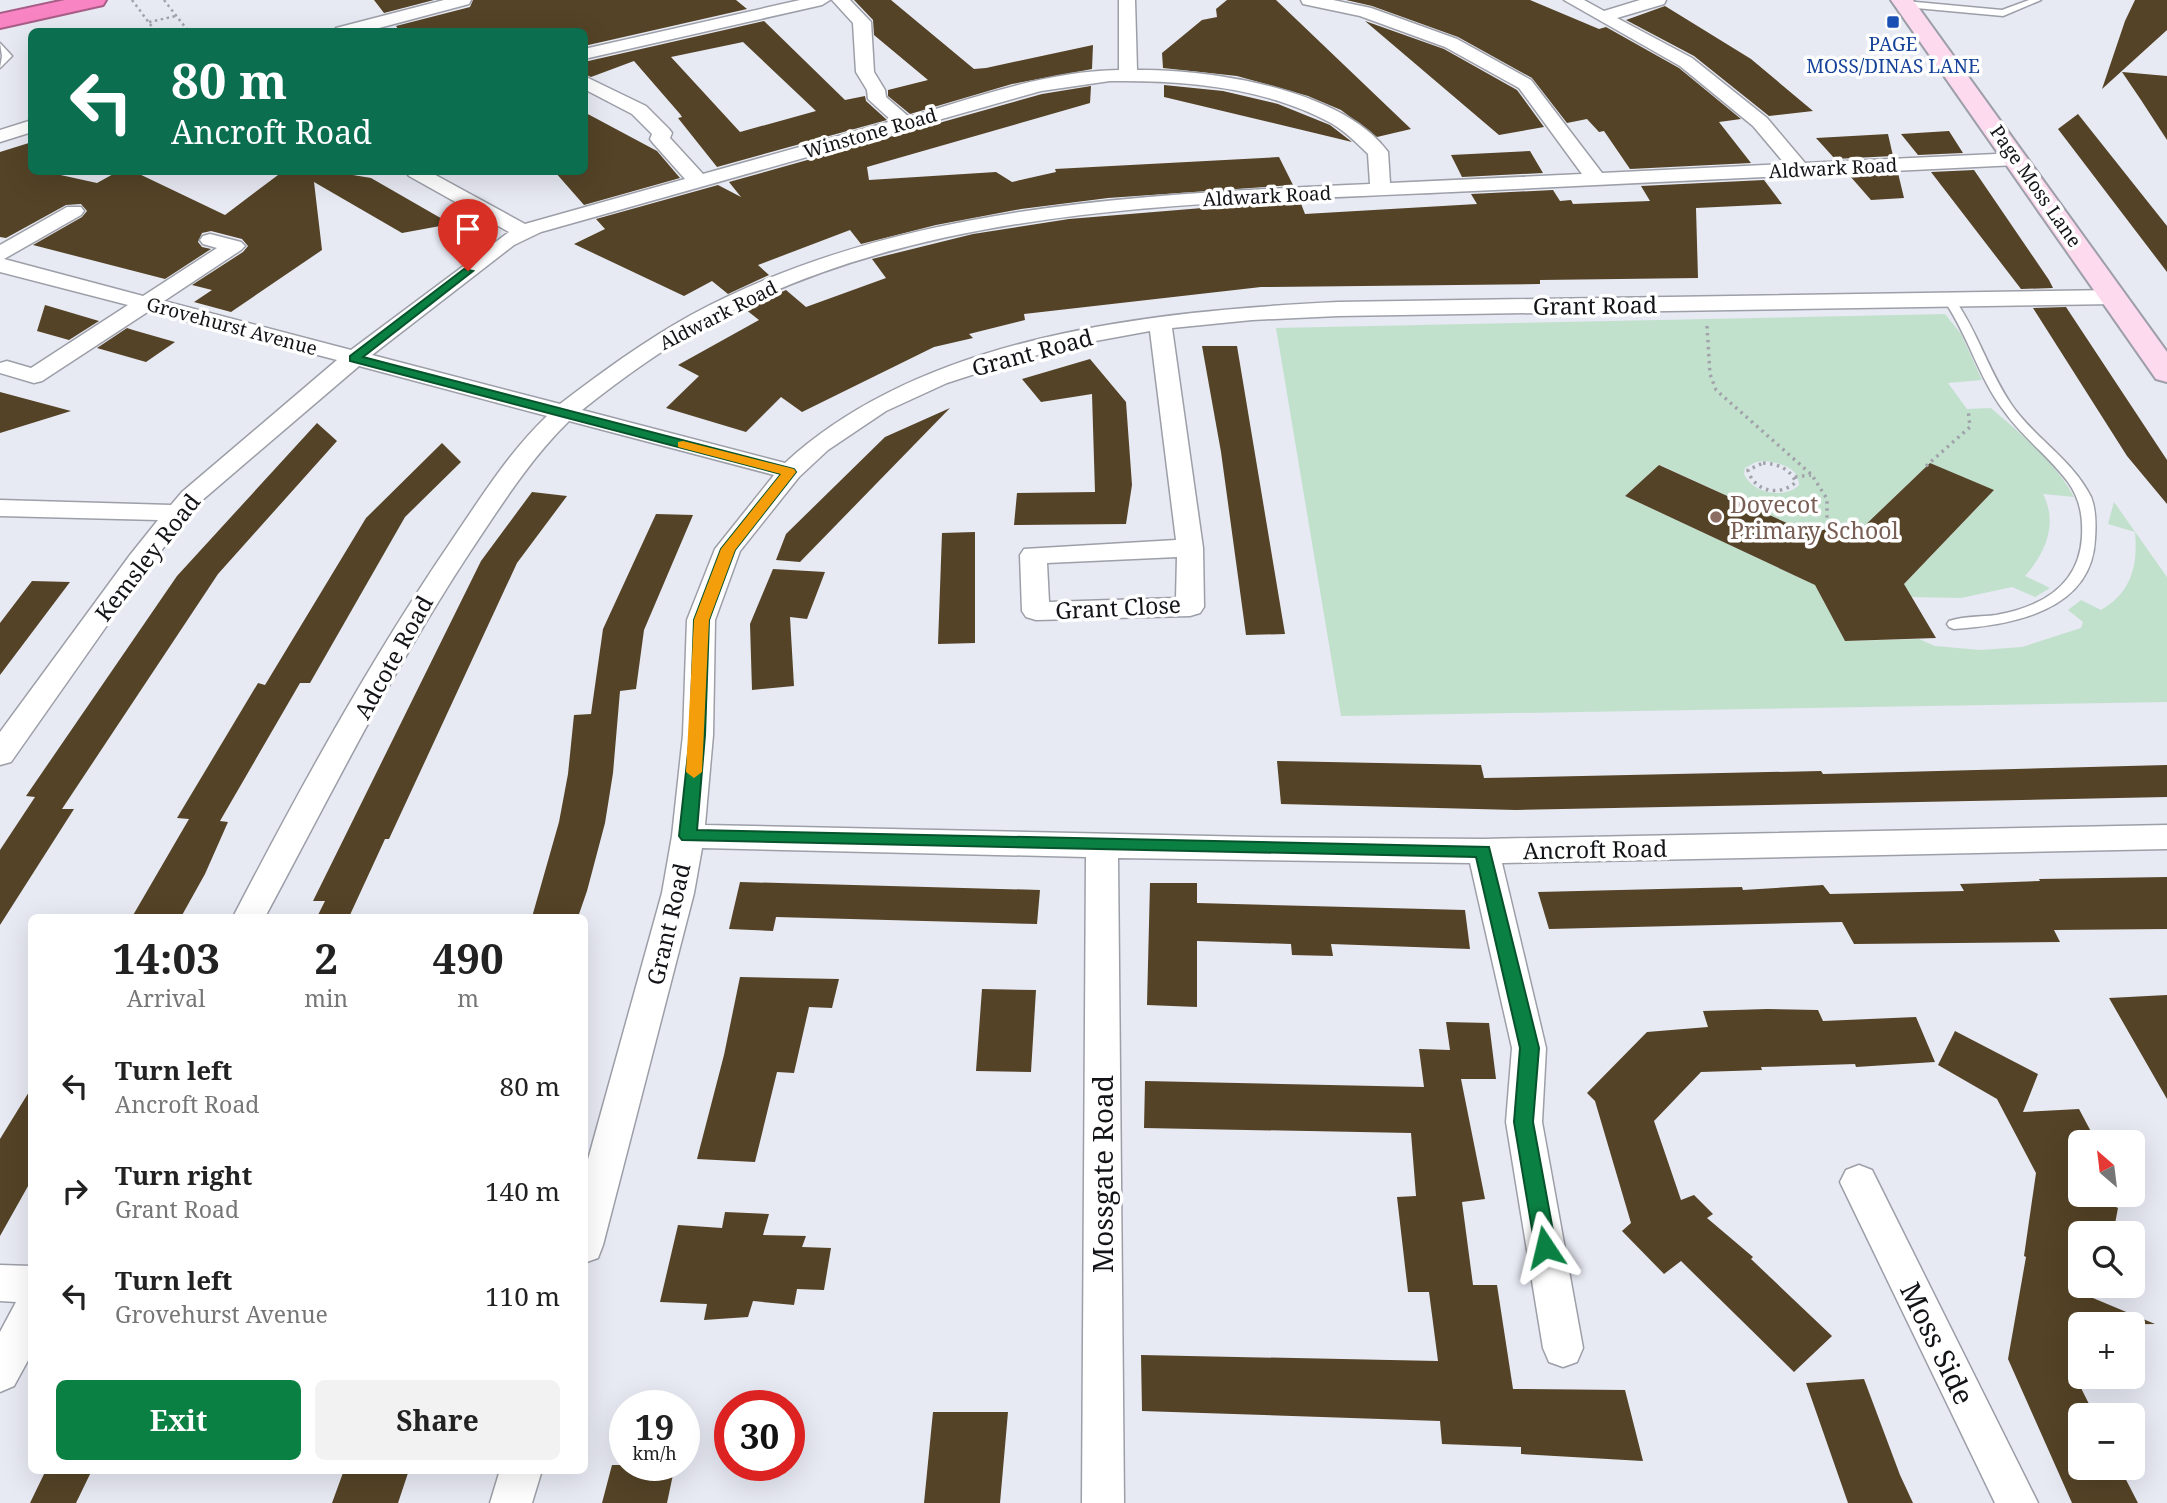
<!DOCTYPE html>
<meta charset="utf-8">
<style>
body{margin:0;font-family:"Noto Serif",serif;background:#f2f2f2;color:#222;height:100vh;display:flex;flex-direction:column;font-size:26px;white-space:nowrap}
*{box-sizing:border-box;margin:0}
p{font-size:23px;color:#767676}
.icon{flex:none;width:38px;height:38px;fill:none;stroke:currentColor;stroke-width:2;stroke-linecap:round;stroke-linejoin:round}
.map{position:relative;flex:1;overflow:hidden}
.sheet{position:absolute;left:28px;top:914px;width:560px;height:560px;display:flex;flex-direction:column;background:#fff;border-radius:10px;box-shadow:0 7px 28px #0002}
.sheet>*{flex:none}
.guide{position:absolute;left:28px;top:28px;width:560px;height:147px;border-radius:10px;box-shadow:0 7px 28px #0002;background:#0b6e4f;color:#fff;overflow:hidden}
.needle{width:46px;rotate:332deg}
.controls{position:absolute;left:2068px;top:1130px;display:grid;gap:14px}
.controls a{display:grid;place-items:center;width:77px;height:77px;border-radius:10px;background:#fff;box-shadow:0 7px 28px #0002;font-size:35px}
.speed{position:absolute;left:609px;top:1390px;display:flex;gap:14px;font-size:35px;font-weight:700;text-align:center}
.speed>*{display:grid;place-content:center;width:91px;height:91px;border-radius:50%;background:#fff;box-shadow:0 7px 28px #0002;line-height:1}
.speed small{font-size:18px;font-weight:400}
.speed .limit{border:10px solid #d22;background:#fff;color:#111}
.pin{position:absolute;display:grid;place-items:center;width:60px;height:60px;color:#fff;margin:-72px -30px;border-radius:50% 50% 50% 0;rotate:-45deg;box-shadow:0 0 7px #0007}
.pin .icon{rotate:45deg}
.me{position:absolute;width:77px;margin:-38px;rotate:350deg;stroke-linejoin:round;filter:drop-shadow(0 0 5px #0008)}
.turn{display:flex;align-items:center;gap:24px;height:147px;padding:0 28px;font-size:32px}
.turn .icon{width:91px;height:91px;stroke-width:2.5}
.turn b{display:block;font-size:49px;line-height:60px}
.eta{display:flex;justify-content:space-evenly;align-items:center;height:119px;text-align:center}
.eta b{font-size:42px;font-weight:700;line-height:49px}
.primary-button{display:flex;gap:14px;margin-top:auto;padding:14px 28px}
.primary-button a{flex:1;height:80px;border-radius:10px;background:#0b8043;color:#fff;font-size:28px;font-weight:700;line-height:80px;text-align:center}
.primary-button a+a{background:#f2f2f2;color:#222}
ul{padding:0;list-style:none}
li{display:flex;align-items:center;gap:21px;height:105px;padding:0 28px}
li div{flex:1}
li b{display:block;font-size:26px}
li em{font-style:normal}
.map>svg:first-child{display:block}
</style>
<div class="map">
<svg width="2167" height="1503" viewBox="0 0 2167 1503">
<rect width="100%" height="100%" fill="#e7e9f3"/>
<path fill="#c2e1cd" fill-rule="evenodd" d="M 1945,314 L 1961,334 L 1982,380 L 1948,383 L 1967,409 L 1991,408 C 2022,435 2054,460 2074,497 L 2043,494 C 2058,524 2046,552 2025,576 L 2050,588 L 2035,597 L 2012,587 L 1961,598 L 1911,597 L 1904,584 L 1993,491 L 1930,463 L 1858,532 L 1827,529 L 1809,533 L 1660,465 L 1625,496 L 1815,585 L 1845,641 L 1919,639 L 1935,646 L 1980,650 L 2022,647 L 2081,628 L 2083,622 L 2068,610 L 2081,600 L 2101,610 C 2132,592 2138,565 2135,532 L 2108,524 L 2114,502 L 2167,577 L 2167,702 L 1341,716 L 1276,328 ZM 1765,461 C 1780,463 1799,467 1799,485 C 1784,500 1752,493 1744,474 L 1745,468 L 1756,462 Z"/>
<path fill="#544326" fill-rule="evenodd" d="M 374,0 L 434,0 L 384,13 Z
M 473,0 L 736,0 L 747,9 L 584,46 L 584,32 L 400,32 L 396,26 L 470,7 Z
M 854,0 L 891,0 L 974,69 L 986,68 L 1093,45 L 1092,69 L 1012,84 L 910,114 L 888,96 L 888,90 L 928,80 L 874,35 L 873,20 Z
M 1227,0 L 1276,0 L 1411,129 L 1377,137 L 1341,110 L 1308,96 L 1237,76 L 1163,68 L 1162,53 L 1202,20 L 1217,17 L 1216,9 Z
M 1346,0 L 1530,0 L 1599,29 L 1606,27 L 1679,68 L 1741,119 L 1719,122 L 1751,163 L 1630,169 L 1604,131 L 1599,132 L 1587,119 L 1567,123 L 1532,78 L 1458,37 L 1372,6 Z
M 2135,0 L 2167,0 L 2167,30 L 2102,89 L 2125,21 Z
M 1665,6 L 1751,59 L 1813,111 L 1769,116 L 1694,56 L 1626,20 Z
M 764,21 L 845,100 L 865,96 L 866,101 L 887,120 L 717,167 L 678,118 L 682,117 L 680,114 L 634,61 L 591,77 L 584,74 L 584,62 ZM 743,42 L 816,111 L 740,132 L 671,57 Z
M 1365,21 L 1444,49 L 1517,90 L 1544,127 L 1499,135 Z
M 2122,72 L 2167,76 L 2167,140 L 2141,100 Z
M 1164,85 L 1223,91 L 1278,104 L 1330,125 L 1352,142 L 1164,97 Z
M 1091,86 L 1090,103 L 867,167 L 869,180 L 996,172 L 1012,182 L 1056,172 L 1055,169 L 1279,157 L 1293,185 L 1108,198 L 1021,209 L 936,225 L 861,244 L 850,230 L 758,265 L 769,275 L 728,294 L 712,281 L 684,296 L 574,244 L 605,229 L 596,219 L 718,185 L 741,197 L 729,182 L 1042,94 Z
M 584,112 L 657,151 L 680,178 L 584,205 L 555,172 L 584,172 Z
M 2078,114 L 2167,226 L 2167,272 L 2058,129 Z
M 1949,131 L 1963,153 L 1918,155 L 1901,134 Z
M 1888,134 L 1893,156 L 1835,159 L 1816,138 Z
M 32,142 L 32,172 L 47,172 L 97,183 L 117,172 L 135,172 L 225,215 L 282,172 L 335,172 L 371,178 L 451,224 L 402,233 L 314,182 L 322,250 L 231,312 L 194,302 L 212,290 L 192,285 L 243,252 L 248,246 L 242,239 L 211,231 L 202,233 L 198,242 L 202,247 L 211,249 L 165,279 L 33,245 L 82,217 L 87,211 L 81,204 L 66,205 L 6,238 L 0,237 L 0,152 Z
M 1530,151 L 1543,173 L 1462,177 L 1451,155 Z
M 1974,170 L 2049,280 L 2053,288 L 2021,289 L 1931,172 Z
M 1898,173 L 1904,198 L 1871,200 L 1850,176 Z
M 1764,180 L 1782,204 L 1696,208 L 1698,278 L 1540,280 L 1540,284 L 1261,287 L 1024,314 L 1025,320 L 969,334 L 973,338 L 934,347 L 802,412 L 781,397 L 746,432 L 666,408 L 699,376 L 678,365 L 759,320 L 745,309 L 786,290 L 806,307 L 886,278 L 872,259 L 973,234 L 1069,219 L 1263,203 L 1300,201 L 1305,214 L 1477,204 L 1471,194 L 1553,190 L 1560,201 L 1571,200 L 1573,204 L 1650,201 L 1641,186 Z
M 45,305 L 99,321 L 69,340 L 37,331 Z
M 2066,307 L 2167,460 L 2167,504 L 2127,456 L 2033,308 Z
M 127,328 L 133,330 L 175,342 L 146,362 L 97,348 Z
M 1202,346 L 1237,346 L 1285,634 L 1246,635 L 1221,452 Z
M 1090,359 L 1126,402 L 1132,485 L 1126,524 L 1014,525 L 1017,493 L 1095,492 L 1092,394 L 1041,402 L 1022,379 Z
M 0,392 L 71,411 L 0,433 Z
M 950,408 L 800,562 L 776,560 L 786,534 L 885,437 Z
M 317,423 L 337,441 L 218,574 L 62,809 L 74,809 L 0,925 L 0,850 L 35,797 L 26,796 L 177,576 Z
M 442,443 L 461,462 L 405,517 L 310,683 L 300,683 L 220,821 L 228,822 L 205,874 L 181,917 L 132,917 L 189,819 L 177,818 L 258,683 L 265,685 L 366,518 Z
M 1930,463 L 1994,490 L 1904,584 L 1936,638 L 1845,641 L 1815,585 L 1625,496 L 1659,465 L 1809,533 L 1827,529 L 1858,532 Z
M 532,492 L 567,496 L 517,563 L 389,839 L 385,839 L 349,917 L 317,917 L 325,901 L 313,901 L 481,561 Z
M 656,514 L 693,515 L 644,630 L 636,689 L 620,691 L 613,773 L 605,823 L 587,891 L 578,917 L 532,917 L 559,822 L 568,774 L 574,715 L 591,714 L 603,629 Z
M 975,532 L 975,643 L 938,644 L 942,533 Z
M 773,569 L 825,572 L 807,619 L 790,617 L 794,686 L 752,690 L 750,624 Z
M 32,581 L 70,582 L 0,675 L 0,623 Z
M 1277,761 L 1481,765 L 1484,778 L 1821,771 L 1823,774 L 2167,765 L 2167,797 L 1516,810 L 1281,804 Z
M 2167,877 L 2167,929 L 2054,930 L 2060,942 L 1854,944 L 1842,922 L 1549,929 L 1538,892 L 1742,887 L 1743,890 L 1823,885 L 1830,894 L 1964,891 L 1960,884 L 2040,881 L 2039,879 Z
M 740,882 L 1040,890 L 1037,924 L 776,917 L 773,931 L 729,929 Z
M 1150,883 L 1197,883 L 1197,903 L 1465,910 L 1470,949 L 1331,944 L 1333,956 L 1292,955 L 1291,944 L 1197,941 L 1197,1007 L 1147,1005 Z
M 740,977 L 839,979 L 832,1008 L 809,1007 L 794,1073 L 777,1072 L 755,1162 L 697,1159 L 724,1055 Z
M 982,989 L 1036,990 L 1031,1072 L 976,1071 Z
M 2167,995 L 2167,1099 L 2109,998 Z
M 1767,1009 L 1818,1010 L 1823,1021 L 1916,1017 L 1935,1062 L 1856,1067 L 1855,1064 L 1761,1067 L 1762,1070 L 1701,1072 L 1654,1121 L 1681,1200 L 1694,1195 L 1713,1214 L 1707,1218 L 1753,1257 L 1751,1259 L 1832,1336 L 1794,1372 L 1681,1261 L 1664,1274 L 1622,1231 L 1631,1223 L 1595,1101 L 1587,1093 L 1647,1032 L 1708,1027 L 1703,1011 Z
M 1446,1022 L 1489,1023 L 1496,1079 L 1461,1079 L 1485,1199 L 1462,1202 L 1473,1285 L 1497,1285 L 1513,1389 L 1625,1390 L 1643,1461 L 1521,1454 L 1521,1447 L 1442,1444 L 1440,1421 L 1142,1411 L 1141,1355 L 1438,1361 L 1429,1292 L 1408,1292 L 1397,1197 L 1416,1196 L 1411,1133 L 1144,1128 L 1145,1081 L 1424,1087 L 1419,1049 L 1450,1050 Z
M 1955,1031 L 2038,1074 L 2023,1112 L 2079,1109 L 2096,1141 L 2081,1142 L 2081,1195 L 2091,1195 L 2118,1208 L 2113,1234 L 2081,1234 L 2081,1293 L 2155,1324 L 2081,1325 L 2075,1376 L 2095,1416 L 2081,1416 L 2081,1468 L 2120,1468 L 2138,1503 L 2072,1503 L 2008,1359 L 2026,1257 L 2024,1256 L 2036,1173 L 1997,1099 L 1938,1065 Z
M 32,1087 L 32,1179 L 0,1236 L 0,1139 Z
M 725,1212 L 769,1214 L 763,1235 L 806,1236 L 802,1247 L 831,1248 L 824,1290 L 797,1289 L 794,1305 L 753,1301 L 748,1317 L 704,1320 L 707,1304 L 660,1302 L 678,1225 L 722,1228 Z
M 1864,1379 L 1900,1475 L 1913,1503 L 1848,1503 L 1806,1383 Z
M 933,1412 L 1008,1412 L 1000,1503 L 924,1503 Z
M 612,1465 L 675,1465 L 667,1503 L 602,1503 Z
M 46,1470 L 92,1470 L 76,1503 L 30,1503 Z
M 344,1470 L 409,1470 L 398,1503 L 332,1503 Z"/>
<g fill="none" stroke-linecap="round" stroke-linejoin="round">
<g stroke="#9d9fa8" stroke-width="3">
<path id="lane" d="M 2029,0 L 2041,0 L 2003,16 L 1905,7 L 1901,4 L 1905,1 L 2002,10 Z
M 0,43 L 12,56 L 0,68 L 2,56 Z
M 1949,296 L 1953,297 C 1977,330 1988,370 2011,404 C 2034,438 2072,459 2091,497 C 2096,509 2096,525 2095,539 C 2092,611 2012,625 1954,629 L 1949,627 L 1947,624 L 1949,621 C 1964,616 1981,617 1996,615 C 2041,607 2079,586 2082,537 C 2083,516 2080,499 2068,482 C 2049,456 2022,437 2004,411 C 1978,377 1968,334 1943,299 Z"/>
</g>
<g stroke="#9d9fa8" stroke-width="3">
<path id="street" d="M 444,0 L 471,0 L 469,4 L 364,32 L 334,32 L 336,28 Z
M 800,0 L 830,0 L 822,5 L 584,59 L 584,49 Z
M 832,0 L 850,0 L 871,22 L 874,72 L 885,90 L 886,97 L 909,117 C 977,97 1047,71 1119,70 L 1119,0 L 1135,0 L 1137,70 C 1210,69 1342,89 1388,152 L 1390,183 L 1582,174 L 1519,88 L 1445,47 L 1360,16 L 1303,4 L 1301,0 L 1333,0 L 1371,8 L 1457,39 L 1531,80 L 1602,173 L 1785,164 L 1753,126 L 1680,66 L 1564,0 L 1584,0 L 1604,11 L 1640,0 L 1666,0 L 1664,4 L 1617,18 L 1692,58 L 1767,118 L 1805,163 L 2017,153 L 2027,159 L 2017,165 C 1829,174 1641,183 1452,192 C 1207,204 924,201 704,326 C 661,350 621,379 582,410 L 785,463 C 925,334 1155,311 1338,302 L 2115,290 L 2123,292 L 2126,297 L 2123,302 L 2115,304 L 1338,316 L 1252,320 L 1172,328 L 1203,548 L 1204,607 L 1200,613 L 1190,616 L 1036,620 L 1026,617 L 1022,611 L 1020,555 L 1024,549 L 1176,540 L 1150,331 L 1090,342 L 1018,360 L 947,383 L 886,411 L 828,450 L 799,477 L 740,551 L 715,620 L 713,735 L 705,825 L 1255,837 L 1483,839 L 2167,825 L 2167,849 L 1502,863 L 1546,1048 L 1542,1122 L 1583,1348 L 1577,1362 L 1563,1367 L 1549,1362 L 1543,1348 L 1506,1122 L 1512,1048 L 1470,863 L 1118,858 L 1124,1503 L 1082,1503 L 1086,857 L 702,848 L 694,893 L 603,1245 L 598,1258 L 584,1263 L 584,1174 L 662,893 L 672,836 L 683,735 L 687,620 L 715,549 L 774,475 L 569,421 C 530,459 500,507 470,552 C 393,669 331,794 265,917 L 233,917 C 299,790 369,662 450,543 C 480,499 509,452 547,416 L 359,366 L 200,502 L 148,567 L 11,762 L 0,765 L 0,732 L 130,555 L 158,520 L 0,516 L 0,500 L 171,505 L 182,492 L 337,360 L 149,311 L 42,381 L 34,383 L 0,373 L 0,363 L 7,361 L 31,368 L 128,305 L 0,272 L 0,245 L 67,207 L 81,207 L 84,211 L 81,215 L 4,259 L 143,296 L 217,248 L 203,244 L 200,240 L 203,236 L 210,234 L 241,242 L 245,246 L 241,250 L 164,301 L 351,350 L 509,232 L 409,176 L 406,172 L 430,172 L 525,224 L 685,179 L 653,143 L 650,139 L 652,134 L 632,114 L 584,89 L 584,76 L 646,106 L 669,129 L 672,133 L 670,138 L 703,174 L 892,121 L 868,99 L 867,90 L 856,72 L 853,23 ZM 1110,81 C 1184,80 1265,87 1331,123 C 1345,131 1357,143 1368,154 L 1370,184 C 1140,195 898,203 691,315 C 644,341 602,372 560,404 L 372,355 L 514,245 L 541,232 L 1041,91 ZM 1177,557 L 1176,598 L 1049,602 L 1047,563 Z
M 32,120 L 32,132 L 0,142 L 0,130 Z
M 1859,1165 L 1872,1170 L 2038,1503 L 1995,1503 L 1840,1182 L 1846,1170 Z
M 0,1265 L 32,1266 L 32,1353 L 14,1386 L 0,1392 L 0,1332 L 16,1302 L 0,1301 Z
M 500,1470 L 542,1470 L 532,1503 L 490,1503 Z"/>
</g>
<g stroke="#9d9fa8" stroke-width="4">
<path id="secondary" d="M 1891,0 L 1913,0 L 2167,352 L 2167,382 L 2156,379 Z"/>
</g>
<g stroke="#a85d87" stroke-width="4">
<path id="highway" d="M 65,0 L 106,0 L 103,5 L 0,28 L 0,14 Z"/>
</g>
<path stroke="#a1a3aa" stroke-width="2.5" stroke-dasharray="2.5 3.5" stroke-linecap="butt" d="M 132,0 L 156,32
M 164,0 L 189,32
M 149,22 L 176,16"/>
<path stroke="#a1a3aa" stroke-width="3.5" stroke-dasharray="2.5 4.5" stroke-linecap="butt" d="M 1707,326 L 1710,374 L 1716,390 L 1812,475 L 1827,499 L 1827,529
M 1763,463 C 1778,464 1789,468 1796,482 C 1780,497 1754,492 1748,470 Z
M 1926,466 L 1970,427 L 1968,409
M 1795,477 L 1811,475"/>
<use href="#lane" fill="#fff" fill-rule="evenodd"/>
<use href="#street" fill="#fff" fill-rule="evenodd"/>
<use href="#secondary" fill="#fddaed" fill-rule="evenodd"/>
<use href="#highway" fill="#f984c3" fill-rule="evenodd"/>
</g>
<path fill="#0b8043" stroke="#07532c" stroke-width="2" d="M 464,269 L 473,271 L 363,357 L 794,469 L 796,472 L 735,550 L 709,620 L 705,735 L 697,830 L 1489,847 L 1539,1048 L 1533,1122 L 1556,1247 L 1553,1254 L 1545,1257 L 1538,1254 L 1535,1247 L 1514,1122 L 1520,1048 L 1476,857 L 682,840 L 679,836 L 690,735 L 694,620 L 721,549 L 781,474 L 350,361 L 350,356 Z"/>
<path fill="#f59e0b" d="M 683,441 L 794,469 L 796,472 L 735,550 L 709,620 L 702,772 L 694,778 L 686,772 L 694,620 L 721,549 L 781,474 L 678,447 L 678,442 Z"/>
<rect fill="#1a4fb4" stroke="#fff" stroke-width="2.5" x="1886" y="15" width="14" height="14" rx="3.5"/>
<circle fill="#8d6e63" stroke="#fff" stroke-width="2.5" cx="1716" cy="517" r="7"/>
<g text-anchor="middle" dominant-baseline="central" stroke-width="7" stroke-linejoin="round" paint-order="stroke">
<g font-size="19" fill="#164399" stroke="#fff">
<text x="1893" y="44">PAGE<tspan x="1893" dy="22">MOSS/DINAS LANE</tspan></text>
</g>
<g font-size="19" fill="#131417" stroke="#fff">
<text transform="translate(870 133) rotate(-16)">Winstone Road</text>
<text transform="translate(1833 168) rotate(-3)">Aldwark Road</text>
<text transform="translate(2036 186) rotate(55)">Page Moss Lane</text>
<text transform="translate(1267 196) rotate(-3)">Aldwark Road</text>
<text transform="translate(718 315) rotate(-27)">Aldwark Road</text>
<text transform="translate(232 326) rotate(15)">Grovehurst Avenue</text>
</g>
<g font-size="23" fill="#131417" stroke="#fff">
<text transform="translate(1595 305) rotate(-1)">Grant Road</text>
<text transform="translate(1032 352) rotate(-15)">Grant Road</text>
<text transform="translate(147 557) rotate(-52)">Kemsley Road</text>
<text transform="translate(1118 607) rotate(-3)">Grant Close</text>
<text transform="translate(393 657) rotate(-61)">Adcote Road</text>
<text transform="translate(1595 849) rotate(-1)">Ancroft Road</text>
<text transform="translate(668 924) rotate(-77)">Grant Road</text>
</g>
<g font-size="23" fill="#785e54" stroke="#fff" text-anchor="start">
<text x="1730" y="504">Dovecot<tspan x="1730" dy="26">Primary School</tspan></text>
</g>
<g font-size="28" fill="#131417" stroke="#fff">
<text transform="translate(1102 1174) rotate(-90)">Mossgate Road</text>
<text transform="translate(1938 1343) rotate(64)">Moss Side</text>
</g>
</g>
</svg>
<div class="controls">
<a><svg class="needle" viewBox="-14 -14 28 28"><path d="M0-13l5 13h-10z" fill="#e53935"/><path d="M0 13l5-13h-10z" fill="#767676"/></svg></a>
<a><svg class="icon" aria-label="search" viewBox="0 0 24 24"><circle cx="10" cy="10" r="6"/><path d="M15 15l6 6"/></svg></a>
<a>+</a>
<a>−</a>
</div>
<div class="speed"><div>19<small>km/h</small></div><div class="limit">30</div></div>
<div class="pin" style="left:468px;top:271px;background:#d93025"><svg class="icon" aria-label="arrive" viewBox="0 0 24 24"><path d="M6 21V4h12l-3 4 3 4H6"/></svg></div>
<svg class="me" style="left:1545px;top:1247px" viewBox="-20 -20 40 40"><path d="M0-17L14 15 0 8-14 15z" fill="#0b8043" stroke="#fff" stroke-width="4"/></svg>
<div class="guide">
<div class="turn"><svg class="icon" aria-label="left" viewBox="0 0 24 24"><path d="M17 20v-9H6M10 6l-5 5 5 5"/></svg><div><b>80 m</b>Ancroft Road</div></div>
</div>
<section class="sheet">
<div class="eta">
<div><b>14:03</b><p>Arrival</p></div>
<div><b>2</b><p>min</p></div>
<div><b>490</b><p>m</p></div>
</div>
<ul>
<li><svg class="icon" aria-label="left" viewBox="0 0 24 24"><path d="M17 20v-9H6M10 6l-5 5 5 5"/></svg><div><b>Turn left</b><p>Ancroft Road</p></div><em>80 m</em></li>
<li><svg class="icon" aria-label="right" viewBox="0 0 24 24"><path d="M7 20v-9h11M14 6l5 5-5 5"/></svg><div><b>Turn right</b><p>Grant Road</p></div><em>140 m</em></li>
<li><svg class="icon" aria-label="left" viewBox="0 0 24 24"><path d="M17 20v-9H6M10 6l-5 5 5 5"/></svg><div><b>Turn left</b><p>Grovehurst Avenue</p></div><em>110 m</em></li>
</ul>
<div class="primary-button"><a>Exit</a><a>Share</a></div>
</section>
</div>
